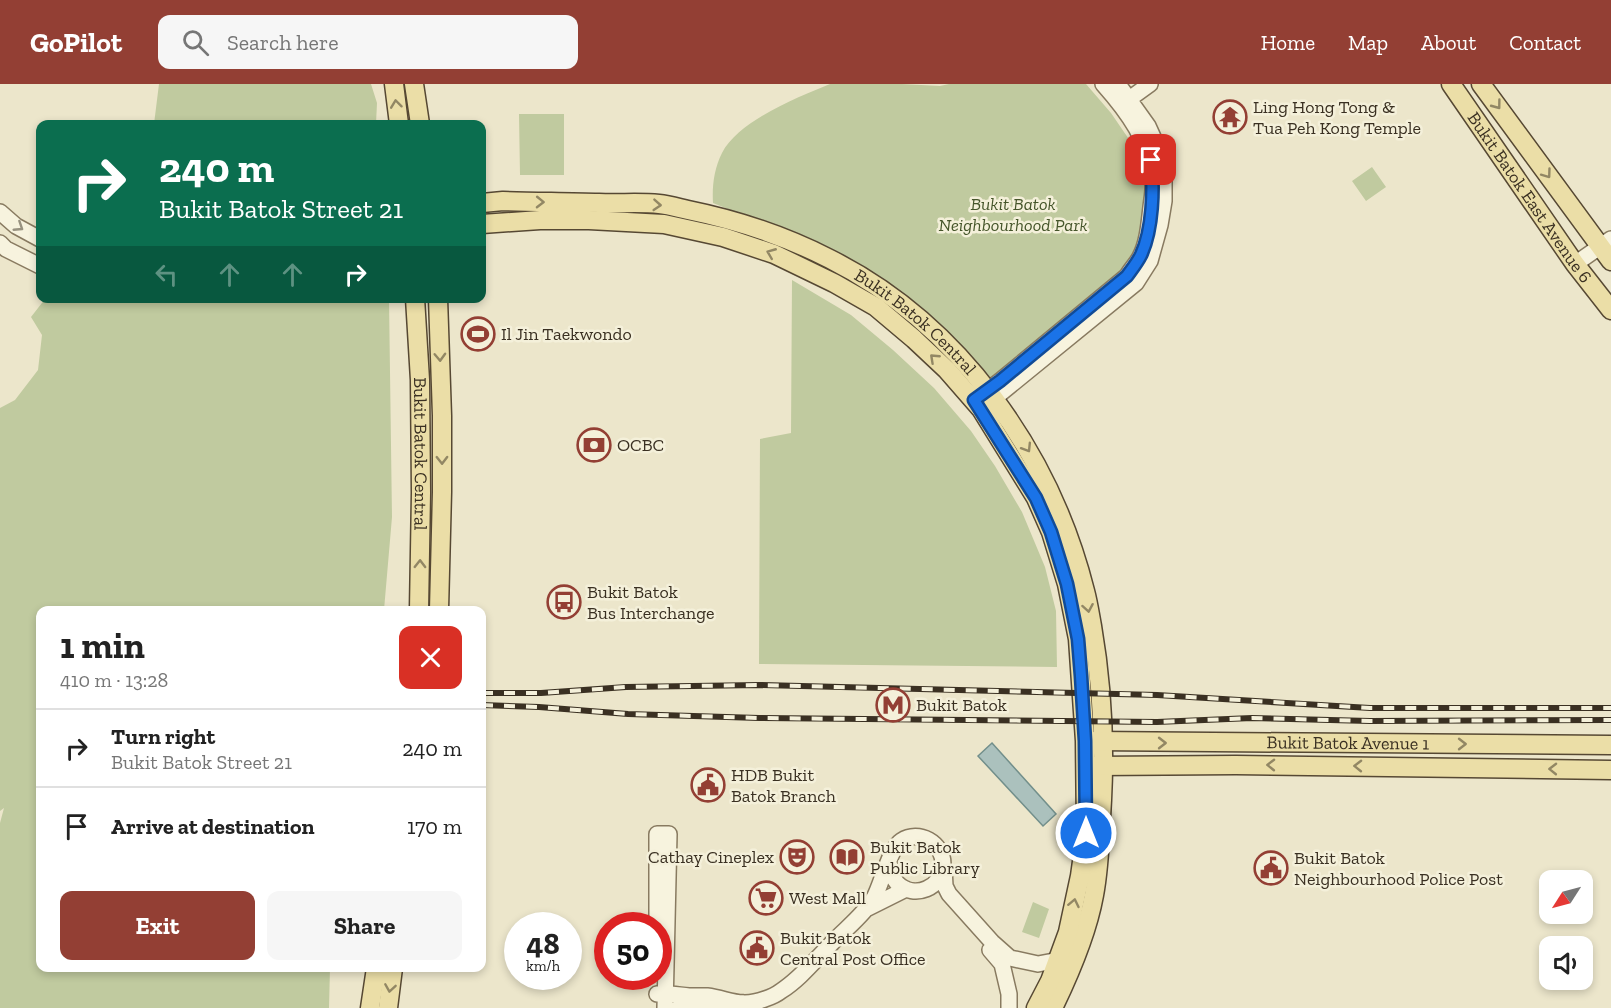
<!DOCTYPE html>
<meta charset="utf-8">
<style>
body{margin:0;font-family:"Zilla Slab",serif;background:#f6f6f6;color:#222;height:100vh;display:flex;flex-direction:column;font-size:22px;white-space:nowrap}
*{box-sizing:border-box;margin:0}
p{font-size:20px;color:#767676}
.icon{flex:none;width:33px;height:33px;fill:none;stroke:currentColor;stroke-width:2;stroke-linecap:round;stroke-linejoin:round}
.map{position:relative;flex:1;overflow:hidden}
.panel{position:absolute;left:36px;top:522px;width:450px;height:366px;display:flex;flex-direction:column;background:#fff;border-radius:12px;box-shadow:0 3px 9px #0003}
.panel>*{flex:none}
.hud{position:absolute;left:36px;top:36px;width:450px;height:183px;border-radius:12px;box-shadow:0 3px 9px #0003;background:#0b6e4f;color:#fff;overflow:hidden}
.needle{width:39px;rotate:234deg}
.buttons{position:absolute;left:1539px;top:786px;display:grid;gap:12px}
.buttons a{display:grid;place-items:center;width:54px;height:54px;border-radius:12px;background:#fff;box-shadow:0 3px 9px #0003;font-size:30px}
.speed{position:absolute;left:504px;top:828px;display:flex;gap:12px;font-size:30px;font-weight:700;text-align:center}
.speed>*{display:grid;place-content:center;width:78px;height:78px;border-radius:50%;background:#fff;box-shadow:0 3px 9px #0003;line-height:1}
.speed small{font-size:15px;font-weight:400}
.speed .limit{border:9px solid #d22;background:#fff;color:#111}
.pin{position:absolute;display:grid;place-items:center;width:51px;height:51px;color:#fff;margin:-26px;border-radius:12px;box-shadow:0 3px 9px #0006}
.me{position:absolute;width:66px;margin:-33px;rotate:0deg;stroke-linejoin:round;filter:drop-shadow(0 0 4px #0008)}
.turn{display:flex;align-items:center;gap:21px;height:126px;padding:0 24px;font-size:27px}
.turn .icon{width:78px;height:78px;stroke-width:2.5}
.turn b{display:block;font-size:42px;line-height:51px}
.lanes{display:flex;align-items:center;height:57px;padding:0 24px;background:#0003;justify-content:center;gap:30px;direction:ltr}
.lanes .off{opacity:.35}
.round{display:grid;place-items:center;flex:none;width:63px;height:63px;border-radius:12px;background:#f6f6f6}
.summary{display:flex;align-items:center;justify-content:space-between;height:102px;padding:0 24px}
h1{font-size:36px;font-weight:800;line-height:45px}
.primary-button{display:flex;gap:12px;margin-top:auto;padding:12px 24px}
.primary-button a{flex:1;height:69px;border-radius:12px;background:#933f34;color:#fff;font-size:24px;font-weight:800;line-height:69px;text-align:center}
.primary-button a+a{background:#f6f6f6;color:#222}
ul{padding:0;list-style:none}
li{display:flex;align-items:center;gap:18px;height:78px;padding:0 24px;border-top:2px solid #e0e0e0}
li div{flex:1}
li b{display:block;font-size:22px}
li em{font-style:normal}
header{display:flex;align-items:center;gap:36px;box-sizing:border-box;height:84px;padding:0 30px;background:#933f34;color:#fff}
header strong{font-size:28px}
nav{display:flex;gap:33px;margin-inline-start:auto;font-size:21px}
.search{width:420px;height:54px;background:#f6f6f6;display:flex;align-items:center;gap:15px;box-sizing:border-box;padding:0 21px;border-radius:12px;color:#767676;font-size:22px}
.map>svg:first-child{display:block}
</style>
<header>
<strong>GoPilot</strong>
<div class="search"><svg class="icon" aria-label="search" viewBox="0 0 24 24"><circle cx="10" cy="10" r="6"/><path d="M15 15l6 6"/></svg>Search here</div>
<nav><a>Home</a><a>Map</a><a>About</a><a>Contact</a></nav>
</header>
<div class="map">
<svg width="1611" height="924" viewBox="0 0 1611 924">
<rect width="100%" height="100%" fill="#ece6cb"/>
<path fill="#c0ca9f" d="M 159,0 L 371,0 L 377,19 L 376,40 L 154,40 Z
M 830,0 L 902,0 L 940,2 L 949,0 L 1086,0 L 1111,29 L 1137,67 L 1149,105 L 1139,179 L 995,298 L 929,231 L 856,179 L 812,159 L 713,119 C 712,102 714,85 722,69 C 738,37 798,13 830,0 Z
M 519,30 L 564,30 L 564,91 L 520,91 Z
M 1372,83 L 1386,103 L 1366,117 L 1352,97 Z
M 792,196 L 851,231 L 893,266 L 934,304 L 971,347 L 995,382 L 1022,428 L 1045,483 L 1056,527 L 1057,583 L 759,580 L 760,355 L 791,349 Z
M 45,215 L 389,215 L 392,433 L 384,526 L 40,526 L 40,884 L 330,884 L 329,924 L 0,924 L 0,739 L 4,724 L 0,727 L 0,324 L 15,316 L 38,286 L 42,251 L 31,233 Z
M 1033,818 L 1049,825 L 1039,854 L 1022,848 Z"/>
<path fill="#abc1bd" stroke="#728f8b" stroke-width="1.5" d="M 992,659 L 1056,730 L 1043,742 L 978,672 Z"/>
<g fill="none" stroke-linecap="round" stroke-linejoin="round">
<g stroke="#887a60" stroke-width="18">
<path id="minor" d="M 1121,21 L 1150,0
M 0,128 L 16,142 L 40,155
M 0,159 L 6,165 L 40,182
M 1575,180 L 1611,155
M 979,313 L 1000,297 L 1127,192 C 1131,185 1137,179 1140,173 C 1148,158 1149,139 1151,123 C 1152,114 1154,105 1153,96 C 1151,59 1127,27 1103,0
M 985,322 L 1136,199 L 1150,177 L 1160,141 L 1164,117 L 1164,97 L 1162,73 L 1148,42 L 1118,0
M 944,784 L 945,802 L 949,810 L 992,858 L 1010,874 L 1038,880 L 1059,876
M 868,824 L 906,805
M 657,842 L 657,750 L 669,750 L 665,924
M 990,866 L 1002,880 L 1009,910 L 1009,924
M 657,910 C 668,909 678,911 689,912 C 695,912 701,912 707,912 C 730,915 740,924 765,915 C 771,913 776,911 781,907 C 800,895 815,876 831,860 C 845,845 863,832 874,814 C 882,799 890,764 901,757 C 919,745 943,759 943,780 C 943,804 914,816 897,799 C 892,793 890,786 889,778
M 678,924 L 710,922 L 723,920"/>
</g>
<g stroke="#564833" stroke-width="21">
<g id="major">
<path d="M 394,0 L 399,40"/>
<path d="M 414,0 L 420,40"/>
<path id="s1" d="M 1451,0 L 1575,180 L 1611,226"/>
<path d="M 1481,0 L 1611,177"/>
<path id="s2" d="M 482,119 L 503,117 C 535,118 567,118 599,119 C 619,120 639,118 659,120 C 669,121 679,124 688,126 C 737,136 785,152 830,175 C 959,240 1050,368 1085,507 C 1088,518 1090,531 1092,542 C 1102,600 1105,658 1102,716 C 1100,748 1100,780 1094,811 C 1087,850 1070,889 1053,924"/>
<path d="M 482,140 L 540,136 L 589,136 L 664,140 L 723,153 L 774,170 L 834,199 L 876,223 L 914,255 L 947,286 L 981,325 L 1036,414 L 1051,448 L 1067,500 L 1078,555 L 1085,657 L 1086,749 L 1080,792 L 1068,848 L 1050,897 L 1036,924"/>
<path id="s3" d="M 415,214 L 420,296 L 421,409 L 419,526"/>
<path d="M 438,214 L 442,332 L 442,408 L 439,526"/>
<path id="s4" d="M 1094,657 L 1611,661"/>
<path d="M 1094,682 L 1236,681 L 1611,686"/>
<path d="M 370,924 L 376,884"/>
<path d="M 388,924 L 393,884"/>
</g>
</g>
<use href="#minor" stroke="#f7f3de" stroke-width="15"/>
<use href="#major" stroke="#ebdea7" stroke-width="18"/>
<g stroke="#3a3022" stroke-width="6">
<path id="rail" d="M 482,609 L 541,609 L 626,603 L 759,601 L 1157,611 L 1370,624 L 1611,624
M 482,621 L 539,623 L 628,630 L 759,634 L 1157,638 L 1252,634 L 1370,637 L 1611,636"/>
</g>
<use href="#rail" stroke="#f4f0da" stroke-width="4" stroke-dasharray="11" stroke-linecap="butt"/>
</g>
<defs><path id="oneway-chevron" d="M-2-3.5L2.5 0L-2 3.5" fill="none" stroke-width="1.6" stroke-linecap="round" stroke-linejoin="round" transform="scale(1.5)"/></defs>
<g stroke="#928764">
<use href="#oneway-chevron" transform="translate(396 20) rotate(-97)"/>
<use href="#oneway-chevron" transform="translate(1497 21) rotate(53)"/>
<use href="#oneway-chevron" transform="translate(1547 90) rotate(54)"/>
<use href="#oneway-chevron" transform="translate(540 118) rotate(1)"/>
<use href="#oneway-chevron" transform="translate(657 121) rotate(4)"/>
<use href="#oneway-chevron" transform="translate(771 169) rotate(-158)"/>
<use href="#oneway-chevron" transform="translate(440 273) rotate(88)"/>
<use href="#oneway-chevron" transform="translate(934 274) rotate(-137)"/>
<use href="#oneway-chevron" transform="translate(1027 364) rotate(58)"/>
<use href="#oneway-chevron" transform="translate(442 376) rotate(89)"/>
<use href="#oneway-chevron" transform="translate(420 480) rotate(-89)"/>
<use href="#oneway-chevron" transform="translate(1088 524) rotate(80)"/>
<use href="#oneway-chevron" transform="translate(1162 659)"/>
<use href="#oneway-chevron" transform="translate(1462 660)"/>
<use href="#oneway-chevron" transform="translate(1271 681) rotate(-179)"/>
<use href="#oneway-chevron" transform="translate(1358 682) rotate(-179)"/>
<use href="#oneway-chevron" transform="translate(1553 685) rotate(-179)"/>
<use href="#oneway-chevron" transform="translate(1074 819) rotate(-78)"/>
<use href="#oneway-chevron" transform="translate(390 904) rotate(99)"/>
</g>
<use stroke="#989280" href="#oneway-chevron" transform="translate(19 143) rotate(33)"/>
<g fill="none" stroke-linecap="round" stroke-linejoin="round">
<g stroke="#114b97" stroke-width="15">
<path id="route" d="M 1086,749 L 1085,657 L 1081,592 L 1078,555 L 1067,500 L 1051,448 L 1036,414 L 974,316 L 1000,297 L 1127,192 C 1132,185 1137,179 1141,171 C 1153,145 1154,104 1151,76"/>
</g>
<use href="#route" stroke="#1a73e8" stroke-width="10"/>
</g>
<defs>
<g id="temple-ring" transform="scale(1.725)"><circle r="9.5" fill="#f4f0da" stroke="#933f34" stroke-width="1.5"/><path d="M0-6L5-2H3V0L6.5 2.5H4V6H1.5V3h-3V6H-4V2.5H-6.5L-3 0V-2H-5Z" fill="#933f34"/></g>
<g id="stadium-ring" transform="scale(1.725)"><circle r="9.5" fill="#f4f0da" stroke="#933f34" stroke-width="1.5"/><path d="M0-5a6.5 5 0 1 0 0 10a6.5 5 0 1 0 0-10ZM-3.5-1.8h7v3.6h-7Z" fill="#933f34"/></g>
<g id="bank-ring" transform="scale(1.725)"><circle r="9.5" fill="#f4f0da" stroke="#933f34" stroke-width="1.5"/><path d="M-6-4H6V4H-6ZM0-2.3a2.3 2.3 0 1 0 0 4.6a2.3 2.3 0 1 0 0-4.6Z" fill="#933f34"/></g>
<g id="bus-ring" transform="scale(1.725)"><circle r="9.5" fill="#f4f0da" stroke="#933f34" stroke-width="1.5"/><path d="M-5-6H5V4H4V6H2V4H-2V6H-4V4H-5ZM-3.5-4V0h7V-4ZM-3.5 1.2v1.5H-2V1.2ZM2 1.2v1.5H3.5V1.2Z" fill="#933f34"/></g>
<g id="metro-ring" transform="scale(1.725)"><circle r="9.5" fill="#f4f0da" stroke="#933f34" stroke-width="1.5"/><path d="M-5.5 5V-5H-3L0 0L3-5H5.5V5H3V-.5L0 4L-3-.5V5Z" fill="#933f34"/></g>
<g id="civic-ring" transform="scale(1.725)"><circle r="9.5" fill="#f4f0da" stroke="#933f34" stroke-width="1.5"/><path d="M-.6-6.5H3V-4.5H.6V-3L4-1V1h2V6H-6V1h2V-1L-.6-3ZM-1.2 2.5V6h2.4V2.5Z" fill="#933f34"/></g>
<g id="theatre-ring" transform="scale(1.725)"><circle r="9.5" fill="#f4f0da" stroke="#933f34" stroke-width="1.5"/><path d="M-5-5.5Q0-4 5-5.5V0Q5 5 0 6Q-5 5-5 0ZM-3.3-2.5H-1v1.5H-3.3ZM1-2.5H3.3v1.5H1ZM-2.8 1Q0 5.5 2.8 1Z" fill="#933f34"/></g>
<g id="library-ring" transform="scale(1.725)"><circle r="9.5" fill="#f4f0da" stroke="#933f34" stroke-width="1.5"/><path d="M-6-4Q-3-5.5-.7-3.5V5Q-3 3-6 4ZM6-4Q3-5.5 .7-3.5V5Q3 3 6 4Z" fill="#933f34"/></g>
<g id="supermarket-ring" transform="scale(1.725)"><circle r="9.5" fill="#f4f0da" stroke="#933f34" stroke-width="1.5"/><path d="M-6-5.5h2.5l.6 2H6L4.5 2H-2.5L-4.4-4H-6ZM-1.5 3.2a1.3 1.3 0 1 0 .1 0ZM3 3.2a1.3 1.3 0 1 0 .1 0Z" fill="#933f34"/></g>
</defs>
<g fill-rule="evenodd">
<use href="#temple-ring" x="1230" y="33"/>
<use href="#stadium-ring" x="478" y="250"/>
<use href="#bank-ring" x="594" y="361"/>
<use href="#bus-ring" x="564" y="518"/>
<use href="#metro-ring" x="893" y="621"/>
<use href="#civic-ring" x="708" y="701"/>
<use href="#theatre-ring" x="797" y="773"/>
<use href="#library-ring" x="847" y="773"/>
<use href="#civic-ring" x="1271" y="784"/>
<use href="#supermarket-ring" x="766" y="814"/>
<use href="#civic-ring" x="757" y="864"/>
</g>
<g text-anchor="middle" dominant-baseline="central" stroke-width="5" stroke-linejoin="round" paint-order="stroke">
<g font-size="18" fill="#3a3022" stroke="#f4f0da" text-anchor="start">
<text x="1253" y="23">Ling Hong Tong &amp;<tspan x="1253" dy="21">Tua Peh Kong Temple</tspan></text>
<text x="501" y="250">Il Jin Taekwondo</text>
<text x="617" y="361">OCBC</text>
<text x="587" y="508">Bukit Batok<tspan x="587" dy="21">Bus Interchange</tspan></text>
<text x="916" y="621">Bukit Batok</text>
<text x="731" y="691">HDB Bukit<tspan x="731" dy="21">Batok Branch</tspan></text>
<text x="870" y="763">Bukit Batok<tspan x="870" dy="21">Public Library</tspan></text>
<text x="774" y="773" text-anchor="end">Cathay Cineplex</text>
<text x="1294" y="774">Bukit Batok<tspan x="1294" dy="21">Neighbourhood Police Post</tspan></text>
<text x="789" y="814">West Mall</text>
<text x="780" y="854">Bukit Batok<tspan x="780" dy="21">Central Post Office</tspan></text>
</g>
<g font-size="18" fill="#3a3022" stroke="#f4f0da">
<text stroke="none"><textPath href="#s1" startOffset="138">Bukit Batok East Avenue 6</textPath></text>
<text stroke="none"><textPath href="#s2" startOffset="464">Bukit Batok Central</textPath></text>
<text stroke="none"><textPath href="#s3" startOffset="156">Bukit Batok Central</textPath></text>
<text stroke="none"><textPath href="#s4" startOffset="254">Bukit Batok Avenue 1</textPath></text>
</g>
<g font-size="18" font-style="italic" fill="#45552a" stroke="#f4f0da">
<text x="1013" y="120">Bukit Batok<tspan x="1013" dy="21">Neighbourhood Park</tspan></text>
</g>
</g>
</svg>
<div class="buttons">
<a><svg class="needle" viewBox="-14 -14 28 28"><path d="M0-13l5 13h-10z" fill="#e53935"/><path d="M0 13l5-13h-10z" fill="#767676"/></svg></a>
<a><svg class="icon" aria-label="sound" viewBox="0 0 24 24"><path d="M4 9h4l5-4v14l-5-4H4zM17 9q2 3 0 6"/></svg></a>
</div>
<div class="speed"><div>48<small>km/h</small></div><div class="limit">50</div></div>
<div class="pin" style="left:1151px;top:76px;background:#d93025"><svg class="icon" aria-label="arrive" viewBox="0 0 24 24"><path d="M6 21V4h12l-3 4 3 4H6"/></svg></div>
<svg class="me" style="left:1086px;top:749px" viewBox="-20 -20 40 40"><circle r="17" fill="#1a73e8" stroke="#fff" stroke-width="3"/><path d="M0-11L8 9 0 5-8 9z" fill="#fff"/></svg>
<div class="hud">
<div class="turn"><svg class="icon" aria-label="right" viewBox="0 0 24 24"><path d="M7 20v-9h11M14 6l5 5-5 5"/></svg><div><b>240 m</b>Bukit Batok Street 21</div></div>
<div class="lanes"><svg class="icon off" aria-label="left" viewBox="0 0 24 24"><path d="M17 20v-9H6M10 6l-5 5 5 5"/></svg><svg class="icon off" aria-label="ahead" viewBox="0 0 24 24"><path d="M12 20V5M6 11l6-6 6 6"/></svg><svg class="icon off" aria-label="ahead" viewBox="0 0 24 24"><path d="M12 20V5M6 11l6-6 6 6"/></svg><svg class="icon" aria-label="right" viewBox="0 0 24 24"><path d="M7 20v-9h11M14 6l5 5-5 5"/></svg></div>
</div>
<section class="panel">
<div class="summary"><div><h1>1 min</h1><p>410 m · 13:28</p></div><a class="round" style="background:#d93025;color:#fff"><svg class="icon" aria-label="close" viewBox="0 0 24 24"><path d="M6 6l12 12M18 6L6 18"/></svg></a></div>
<ul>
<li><svg class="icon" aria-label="right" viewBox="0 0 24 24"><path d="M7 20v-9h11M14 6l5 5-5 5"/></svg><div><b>Turn right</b><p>Bukit Batok Street 21</p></div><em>240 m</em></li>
<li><svg class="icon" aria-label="arrive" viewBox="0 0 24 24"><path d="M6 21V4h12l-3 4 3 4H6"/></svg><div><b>Arrive at destination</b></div><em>170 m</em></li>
</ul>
<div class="primary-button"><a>Exit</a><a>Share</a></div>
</section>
</div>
